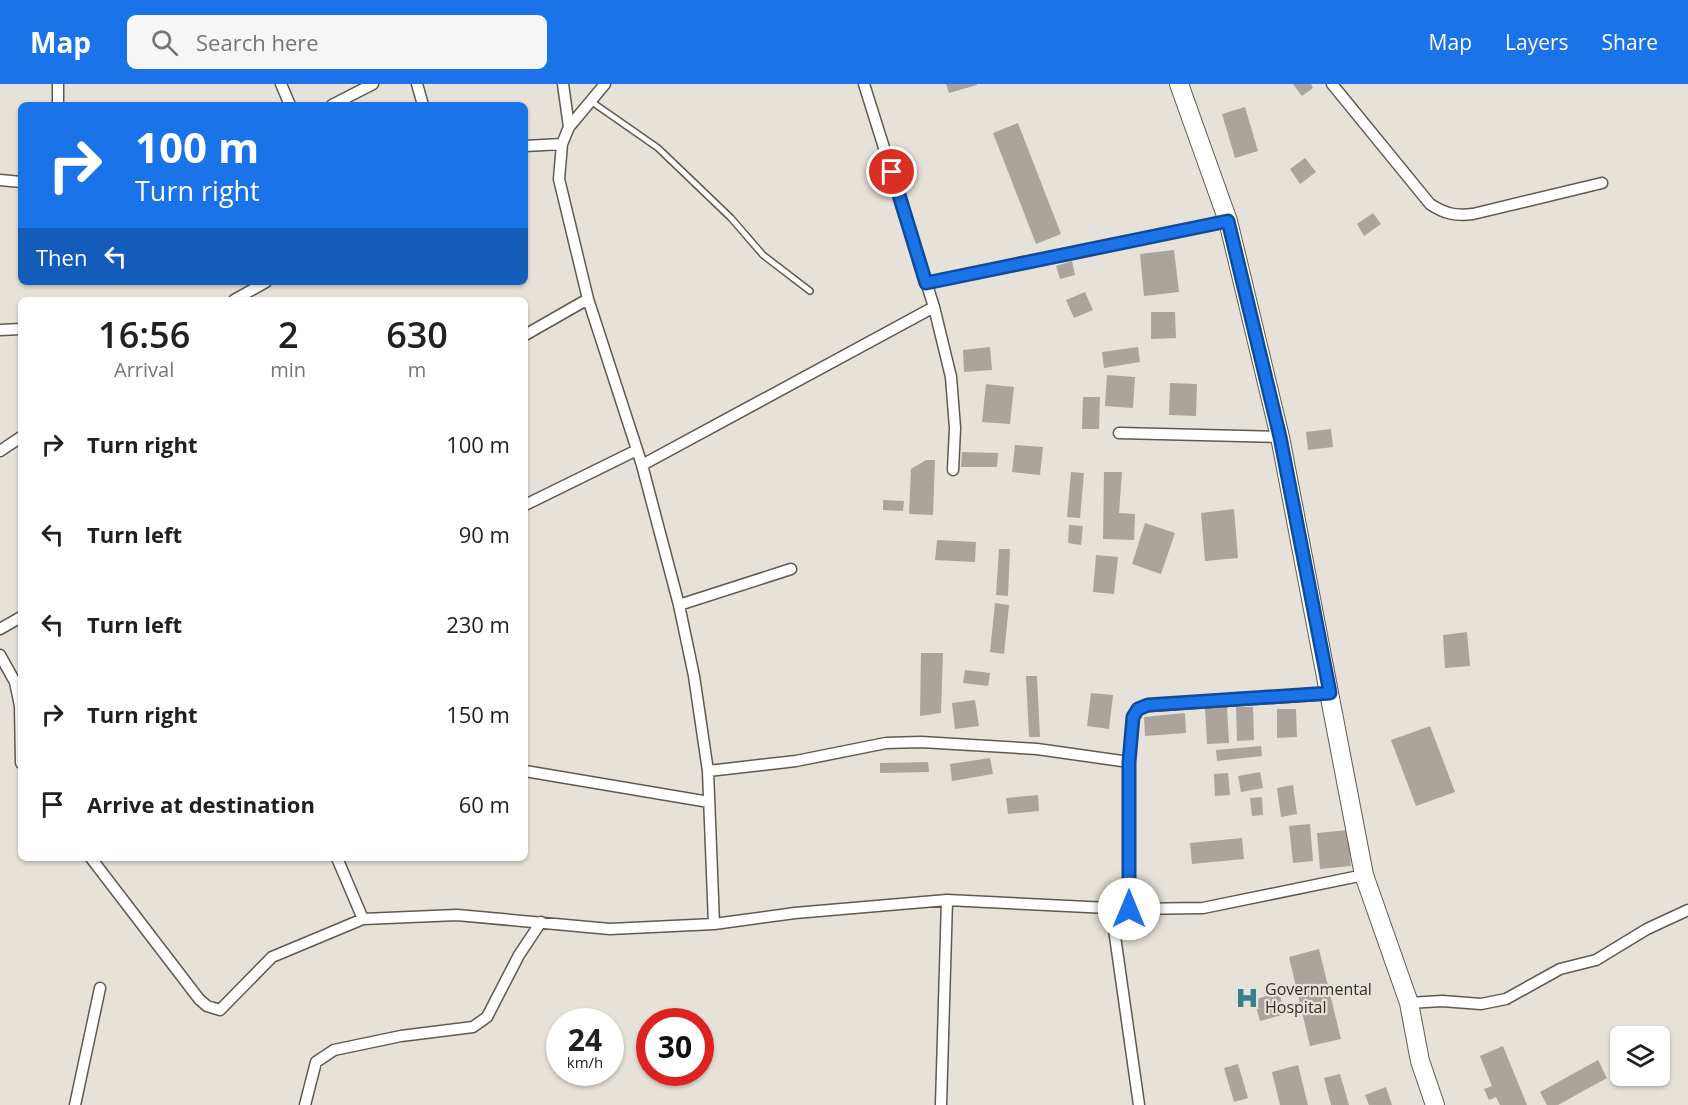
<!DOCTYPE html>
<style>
body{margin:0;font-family:"Open Sans",sans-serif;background:#f6f6f6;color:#202124;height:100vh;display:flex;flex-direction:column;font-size:22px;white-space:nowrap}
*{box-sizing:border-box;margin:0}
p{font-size:20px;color:#757577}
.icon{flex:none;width:33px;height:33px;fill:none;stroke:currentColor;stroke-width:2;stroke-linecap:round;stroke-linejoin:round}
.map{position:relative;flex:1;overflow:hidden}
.side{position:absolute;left:18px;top:213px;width:510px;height:564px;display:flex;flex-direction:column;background:#fff;border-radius:9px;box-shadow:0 2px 4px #0004}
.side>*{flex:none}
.top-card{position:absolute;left:18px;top:18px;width:510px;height:183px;border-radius:9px;box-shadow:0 2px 4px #0004;background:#1a73e8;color:#fff;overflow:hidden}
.tools{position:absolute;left:1610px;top:942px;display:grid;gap:12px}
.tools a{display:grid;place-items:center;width:60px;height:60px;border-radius:9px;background:#fff;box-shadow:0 2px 4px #0004;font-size:30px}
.speed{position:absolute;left:546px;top:924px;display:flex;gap:12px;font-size:30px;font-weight:700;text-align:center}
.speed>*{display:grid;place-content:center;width:78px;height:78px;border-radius:50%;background:#fff;box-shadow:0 2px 4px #0004;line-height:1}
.speed small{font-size:15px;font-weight:400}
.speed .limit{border:9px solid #d22;background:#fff;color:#111}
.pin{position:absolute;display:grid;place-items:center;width:51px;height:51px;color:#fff;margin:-26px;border:3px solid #fff;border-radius:50%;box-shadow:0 2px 6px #0007}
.me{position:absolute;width:66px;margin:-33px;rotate:0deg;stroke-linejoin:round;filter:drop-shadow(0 0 4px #0008)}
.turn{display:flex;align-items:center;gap:21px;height:126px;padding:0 18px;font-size:27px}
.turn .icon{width:78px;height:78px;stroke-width:2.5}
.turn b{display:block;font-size:42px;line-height:51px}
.then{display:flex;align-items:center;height:57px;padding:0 18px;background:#0003;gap:12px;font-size:22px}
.eta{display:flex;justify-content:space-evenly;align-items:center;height:102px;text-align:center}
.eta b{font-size:36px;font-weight:600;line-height:42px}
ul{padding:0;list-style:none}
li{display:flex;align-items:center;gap:18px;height:90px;padding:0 18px}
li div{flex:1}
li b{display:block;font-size:22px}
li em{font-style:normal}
header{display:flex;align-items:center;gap:36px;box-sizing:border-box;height:84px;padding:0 30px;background:#1a73e8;color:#fff}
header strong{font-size:28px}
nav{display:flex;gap:33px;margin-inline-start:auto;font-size:21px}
.search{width:420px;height:54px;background:#f6f6f6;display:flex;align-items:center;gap:15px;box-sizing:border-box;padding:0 21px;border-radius:9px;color:#757577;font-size:22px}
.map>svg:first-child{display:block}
</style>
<header>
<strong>Map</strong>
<div class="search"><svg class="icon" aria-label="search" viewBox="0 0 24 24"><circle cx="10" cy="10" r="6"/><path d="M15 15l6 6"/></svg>Search here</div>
<nav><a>Map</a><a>Layers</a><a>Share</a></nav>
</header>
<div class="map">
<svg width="1688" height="1021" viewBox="0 0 1688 1021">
<rect width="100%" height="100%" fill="#e7e2d9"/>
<path fill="#aaa49c" d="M 946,0 L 977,0 L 977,1 L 949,9 Z
M 1293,0 L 1311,0 L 1313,4 L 1302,12 Z
M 1245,23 L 1258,67 L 1235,74 L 1222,30 Z
M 1018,39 L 1061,150 L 1036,160 L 993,49 Z
M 1305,74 L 1316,88 L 1300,100 L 1290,85 Z
M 1373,129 L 1381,140 L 1364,152 L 1357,140 Z
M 1174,166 L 1179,208 L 1144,212 L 1140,170 Z
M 1072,177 L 1075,191 L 1060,195 L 1056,182 Z
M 1085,208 L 1093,226 L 1074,234 L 1066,216 Z
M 1151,228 L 1175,228 L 1176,254 L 1151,255 Z
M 990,263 L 992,286 L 964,288 L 963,266 Z
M 1138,263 L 1140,278 L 1104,284 L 1102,268 Z
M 1107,291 L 1135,293 L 1133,324 L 1105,322 Z
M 1170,299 L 1197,300 L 1196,332 L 1169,331 Z
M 986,300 L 1014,303 L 1010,340 L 982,338 Z
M 1083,313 L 1100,313 L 1099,345 L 1082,345 Z
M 1331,345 L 1333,363 L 1308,366 L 1306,348 Z
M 1015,361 L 1043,363 L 1040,391 L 1012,388 Z
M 962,368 L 998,369 L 997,383 L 961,383 Z
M 926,376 L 935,376 L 933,431 L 909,430 L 911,385 Z
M 1071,388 L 1084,389 L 1080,434 L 1067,433 Z
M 1104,388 L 1122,388 L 1119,429 L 1135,430 L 1134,456 L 1103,455 Z
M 883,416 L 904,417 L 903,427 L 883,426 Z
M 1234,425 L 1238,474 L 1205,477 L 1201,429 Z
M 1145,439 L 1175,449 L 1161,490 L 1132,480 Z
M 1069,441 L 1083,442 L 1081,461 L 1068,459 Z
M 937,456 L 976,458 L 975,478 L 935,476 Z
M 999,465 L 1010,465 L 1008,512 L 996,511 Z
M 1096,471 L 1118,473 L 1114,510 L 1093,508 Z
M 995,519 L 1009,521 L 1004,570 L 990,568 Z
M 1467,548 L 1470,582 L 1445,584 L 1443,551 Z
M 921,569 L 943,569 L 941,629 L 920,632 Z
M 965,586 L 990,589 L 988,602 L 963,599 Z
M 1026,592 L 1037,592 L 1040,653 L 1029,653 Z
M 1091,609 L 1113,611 L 1109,645 L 1087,642 Z
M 975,616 L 979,642 L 955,645 L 952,619 Z
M 1227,623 L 1229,659 L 1207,660 L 1205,624 Z
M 1236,623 L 1253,623 L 1254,656 L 1237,657 Z
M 1277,625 L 1296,625 L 1297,653 L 1277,654 Z
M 1185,629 L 1186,649 L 1145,652 L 1144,633 Z
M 1430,642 L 1455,708 L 1416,722 L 1391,656 Z
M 1261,662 L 1262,672 L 1217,677 L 1216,666 Z
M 990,674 L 993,690 L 952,697 L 950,680 Z
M 928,678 L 929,688 L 880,689 L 880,679 Z
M 1260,688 L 1263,704 L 1241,708 L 1238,692 Z
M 1228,689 L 1230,711 L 1215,712 L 1214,690 Z
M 1293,701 L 1297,730 L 1281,733 L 1277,704 Z
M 1038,711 L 1039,727 L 1008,730 L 1006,714 Z
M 1262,713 L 1263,731 L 1252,732 L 1250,714 Z
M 1310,740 L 1313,777 L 1293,779 L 1289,742 Z
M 1348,746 L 1351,782 L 1320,785 L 1317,749 Z
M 1242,754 L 1244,775 L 1192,780 L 1190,759 Z
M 1319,865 L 1341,955 L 1310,962 L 1289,873 Z
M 1279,908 L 1285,930 L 1260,937 L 1254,916 Z
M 1503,962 L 1527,1021 L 1500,1021 L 1496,1013 L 1489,1016 L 1484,1005 L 1492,1002 L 1480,972 Z
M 1598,976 L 1607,994 L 1558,1021 L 1547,1021 L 1540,1008 Z
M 1238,980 L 1248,1014 L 1234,1018 L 1224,984 Z
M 1298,981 L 1308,1021 L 1280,1021 L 1272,988 Z
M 1340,990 L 1349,1021 L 1331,1021 L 1324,994 Z
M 1386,1003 L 1392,1021 L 1369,1021 L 1365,1011 Z"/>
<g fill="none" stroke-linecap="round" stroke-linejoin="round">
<g stroke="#5e5952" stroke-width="8">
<path id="lane" d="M 592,18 L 658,64 L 731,134 L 763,171 L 810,207"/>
</g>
<g stroke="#5e5952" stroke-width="13">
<path id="street" d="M 58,0 L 58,21
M 281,0 L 290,21
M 417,0 L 423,21
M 563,0 L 569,43
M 605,0 L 569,43 L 562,60 L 559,95 L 588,215 L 642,381 L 679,521 L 694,592 L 708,687 L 714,840
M 864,0 L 934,223 L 951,293 L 955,344 L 953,386
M 1332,0 L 1430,120 C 1445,130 1455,132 1473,130 L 1602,99
M 332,21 L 373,0
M 525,62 L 562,60
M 0,96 L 21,98
M 926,199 L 1228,137
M 234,216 L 266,198
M 0,246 L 21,245
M 525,251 L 588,215
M 1119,349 L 1280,353
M 0,367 L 21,353
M 642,381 L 934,223
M 525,421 L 637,366
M 679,521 L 791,485
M 0,545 L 21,533
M 0,571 L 15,598 L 20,622 L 21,679
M 525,687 L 709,718
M 708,687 L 796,677 L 886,659 L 921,658 L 1037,665 L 1129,678
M 91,774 L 199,915 L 207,922 L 220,926 L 272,873 L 363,835 L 457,831 L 610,845 L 714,840 L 795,829 L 947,816 L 1129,825 L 1203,824 L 1364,791
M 337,774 L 363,835
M 1111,824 L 1139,1021
M 1129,825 L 1129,678 L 1133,633 L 1138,625 L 1148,622 L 1330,610
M 1409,919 L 1442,917 L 1481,920 L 1506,915 L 1560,885 L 1596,876 L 1647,845 L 1688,826
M 75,1021 L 100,904
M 305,1021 L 316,978 L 334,966 L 401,952 L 473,943 L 487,933 L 519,871 L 541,838
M 941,1021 L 947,816"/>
</g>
<g stroke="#5e5952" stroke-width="20">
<path id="primary" d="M 1179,0 L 1228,137 L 1280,353 L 1364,791 L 1409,919 L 1420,977 L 1435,1021"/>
</g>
<use href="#lane" stroke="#fff" stroke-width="5"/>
<use href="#street" stroke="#fff" stroke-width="10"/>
<use href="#primary" stroke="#fff" stroke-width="18"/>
</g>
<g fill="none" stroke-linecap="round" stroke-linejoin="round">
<g stroke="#114b97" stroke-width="15">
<path id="route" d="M 892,88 L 926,199 L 1228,137 L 1280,353 L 1330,609 L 1148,621 L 1138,625 L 1133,633 L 1129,678 L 1129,825"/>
</g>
<use href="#route" stroke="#1a73e8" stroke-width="10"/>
</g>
<defs>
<g id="hospital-bare" transform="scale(1.8)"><path d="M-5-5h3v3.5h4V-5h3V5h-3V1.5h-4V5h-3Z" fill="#397f8b" stroke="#e7e2d9" stroke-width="2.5" paint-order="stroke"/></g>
</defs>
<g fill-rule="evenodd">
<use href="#hospital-bare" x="1247" y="914"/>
</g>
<g text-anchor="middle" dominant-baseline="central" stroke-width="4.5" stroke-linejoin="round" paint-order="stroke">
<g font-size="16" fill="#302e2b" stroke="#e7e2d9" text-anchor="start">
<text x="1265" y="905">Governmental<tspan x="1265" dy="18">Hospital</tspan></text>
</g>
</g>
</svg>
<div class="tools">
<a><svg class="icon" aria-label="layers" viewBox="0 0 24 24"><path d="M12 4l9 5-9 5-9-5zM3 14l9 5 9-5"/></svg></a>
</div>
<div class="speed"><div>24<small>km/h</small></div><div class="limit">30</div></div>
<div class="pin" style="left:892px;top:88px;background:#d93025"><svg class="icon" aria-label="arrive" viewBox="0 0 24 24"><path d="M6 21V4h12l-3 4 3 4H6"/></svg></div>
<svg class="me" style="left:1129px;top:825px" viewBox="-20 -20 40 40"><circle r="19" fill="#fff"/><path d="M0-13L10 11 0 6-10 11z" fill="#1a73e8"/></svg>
<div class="top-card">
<div class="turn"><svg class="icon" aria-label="right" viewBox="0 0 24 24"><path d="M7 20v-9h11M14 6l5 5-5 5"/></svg><div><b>100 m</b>Turn right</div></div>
<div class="then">Then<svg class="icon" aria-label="left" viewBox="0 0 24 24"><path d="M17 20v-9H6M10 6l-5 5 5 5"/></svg></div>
</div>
<section class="side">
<div class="eta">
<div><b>16:56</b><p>Arrival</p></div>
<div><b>2</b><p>min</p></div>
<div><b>630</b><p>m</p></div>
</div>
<ul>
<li><svg class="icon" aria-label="right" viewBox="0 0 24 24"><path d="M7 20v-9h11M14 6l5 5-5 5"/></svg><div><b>Turn right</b></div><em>100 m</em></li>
<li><svg class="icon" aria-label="left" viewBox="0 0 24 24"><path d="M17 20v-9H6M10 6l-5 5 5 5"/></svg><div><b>Turn left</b></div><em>90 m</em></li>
<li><svg class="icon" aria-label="left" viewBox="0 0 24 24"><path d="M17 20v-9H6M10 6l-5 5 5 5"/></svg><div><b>Turn left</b></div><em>230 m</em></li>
<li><svg class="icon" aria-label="right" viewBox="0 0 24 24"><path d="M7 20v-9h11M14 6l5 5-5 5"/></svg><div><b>Turn right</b></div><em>150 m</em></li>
<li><svg class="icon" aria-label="arrive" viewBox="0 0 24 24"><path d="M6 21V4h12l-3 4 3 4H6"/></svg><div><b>Arrive at destination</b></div><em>60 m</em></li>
</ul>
</section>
</div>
